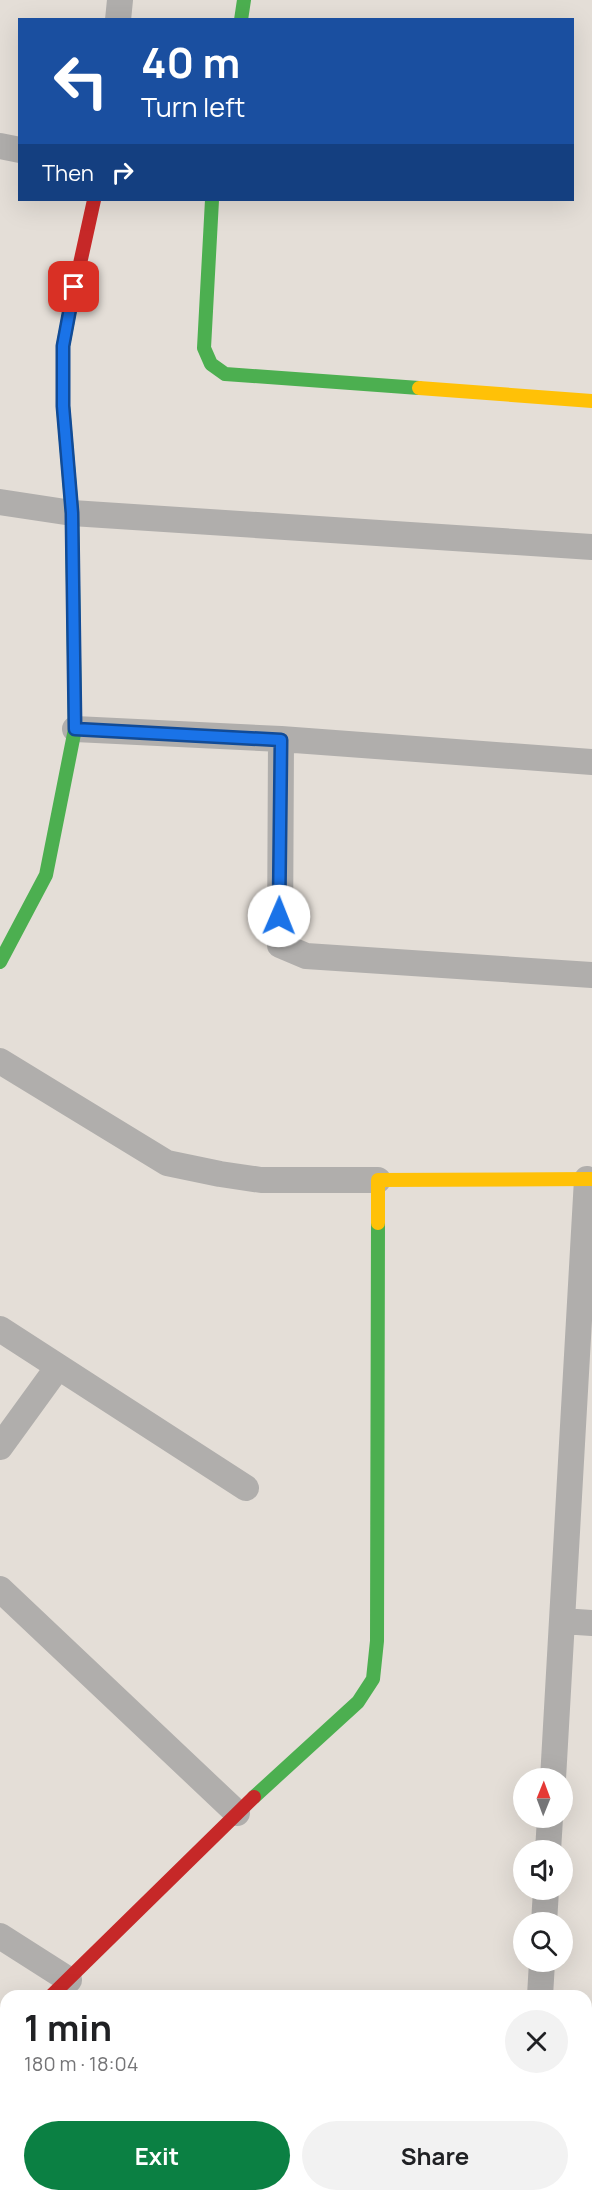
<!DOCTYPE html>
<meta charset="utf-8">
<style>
body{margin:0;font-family:Manrope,sans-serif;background:#f2f2f2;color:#202124;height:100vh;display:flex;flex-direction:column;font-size:22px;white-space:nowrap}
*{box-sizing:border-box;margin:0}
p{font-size:20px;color:#757577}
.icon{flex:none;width:33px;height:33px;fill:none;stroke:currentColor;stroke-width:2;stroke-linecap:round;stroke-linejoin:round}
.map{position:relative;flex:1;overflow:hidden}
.details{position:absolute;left:0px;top:1990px;width:592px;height:212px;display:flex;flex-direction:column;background:#fff;border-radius:18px 18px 0 0;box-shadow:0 6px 24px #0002}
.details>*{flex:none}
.banner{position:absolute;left:18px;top:18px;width:556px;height:183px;border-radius:0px;box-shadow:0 6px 24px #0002;background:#1a4fa0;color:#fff;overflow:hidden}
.needle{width:39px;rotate:1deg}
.buttons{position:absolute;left:513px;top:1768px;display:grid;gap:12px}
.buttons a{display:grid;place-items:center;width:60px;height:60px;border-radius:50%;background:#fff;box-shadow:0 6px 24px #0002;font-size:30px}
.pin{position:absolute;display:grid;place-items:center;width:51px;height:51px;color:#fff;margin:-26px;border-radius:12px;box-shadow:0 3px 9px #0006}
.me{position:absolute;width:66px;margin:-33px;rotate:1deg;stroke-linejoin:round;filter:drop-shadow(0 0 4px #0008)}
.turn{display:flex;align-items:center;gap:21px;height:126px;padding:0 24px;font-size:27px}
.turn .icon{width:78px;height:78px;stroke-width:2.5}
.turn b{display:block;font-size:42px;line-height:51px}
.then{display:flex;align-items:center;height:57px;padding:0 24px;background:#0003;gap:12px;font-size:22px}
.round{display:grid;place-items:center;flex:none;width:63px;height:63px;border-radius:32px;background:#f2f2f2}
.headline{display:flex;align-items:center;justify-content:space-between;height:102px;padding:0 24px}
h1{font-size:36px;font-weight:700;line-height:45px}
.primary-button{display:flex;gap:12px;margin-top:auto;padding:12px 24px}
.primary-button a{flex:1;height:69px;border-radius:36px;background:#0b8043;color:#fff;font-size:24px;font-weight:700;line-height:69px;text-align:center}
.primary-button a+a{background:#f2f2f2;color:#202124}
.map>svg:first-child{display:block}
</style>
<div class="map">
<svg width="592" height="2201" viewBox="0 0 592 2201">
<rect width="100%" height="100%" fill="#e4ded7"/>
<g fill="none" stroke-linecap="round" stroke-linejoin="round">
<path stroke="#b0aeac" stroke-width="26" d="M 118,20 L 120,0
M 0,146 L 20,150
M 0,502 L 72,513 L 592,547
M 75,729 L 281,739 L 592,762
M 281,739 L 280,945 L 306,956 L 592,975
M 0,1061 L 167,1163 L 220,1174 L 261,1180 L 378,1180
M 0,1329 L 246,1488
M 0,1447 L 58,1367
M 0,1589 L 237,1813
M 562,1621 L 592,1623
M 553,1779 L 587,1179
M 548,1851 L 550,1818
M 544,1923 L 546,1890
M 0,1936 L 69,1980
M 540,1996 L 542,1962
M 0,2042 L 6,2037
M 210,2201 L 210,2196
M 528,2201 L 529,2196"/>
<path stroke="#4caf50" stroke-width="14" d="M 241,20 L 244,0
M 212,200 L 204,348 L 211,364 L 225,374 L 419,388
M 0,962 L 46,875 L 75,729 L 72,513 L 63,406 L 63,346 L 70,309
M 254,1797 L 358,1702 L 373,1679 L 377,1641 L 378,1223"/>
<path stroke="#ffc107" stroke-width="14" d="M 419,388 L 592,401
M 378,1223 L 378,1180 L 592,1179"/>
<path stroke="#c62828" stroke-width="14" d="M 70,309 L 94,200
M 51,1996 L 254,1797"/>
</g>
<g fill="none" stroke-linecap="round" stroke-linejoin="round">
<g stroke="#114b97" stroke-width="15">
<path id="route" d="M 74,287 L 63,346 L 63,406 L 72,513 L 75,729 L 281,740 L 279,916"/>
</g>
<use href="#route" stroke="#1a73e8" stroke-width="10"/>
</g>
</svg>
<div class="buttons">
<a><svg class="needle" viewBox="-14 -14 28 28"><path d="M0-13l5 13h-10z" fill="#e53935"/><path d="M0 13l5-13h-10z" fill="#757577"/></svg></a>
<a><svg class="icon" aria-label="sound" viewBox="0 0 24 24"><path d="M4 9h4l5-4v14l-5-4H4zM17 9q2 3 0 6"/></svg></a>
<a><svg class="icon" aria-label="search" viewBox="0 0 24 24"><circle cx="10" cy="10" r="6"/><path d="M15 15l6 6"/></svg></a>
</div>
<div class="pin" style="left:74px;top:287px;background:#d93025"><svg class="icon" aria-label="arrive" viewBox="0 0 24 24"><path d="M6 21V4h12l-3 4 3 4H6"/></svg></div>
<svg class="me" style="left:279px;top:916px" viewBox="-20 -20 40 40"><circle r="19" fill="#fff"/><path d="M0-13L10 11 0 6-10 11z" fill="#1a73e8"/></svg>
<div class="banner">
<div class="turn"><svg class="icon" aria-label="left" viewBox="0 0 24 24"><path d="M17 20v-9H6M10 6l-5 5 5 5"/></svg><div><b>40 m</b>Turn left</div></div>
<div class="then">Then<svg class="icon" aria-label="right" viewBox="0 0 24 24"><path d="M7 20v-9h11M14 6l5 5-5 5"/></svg></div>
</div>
<section class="details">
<div class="headline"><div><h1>1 min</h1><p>180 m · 18:04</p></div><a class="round"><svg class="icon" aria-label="close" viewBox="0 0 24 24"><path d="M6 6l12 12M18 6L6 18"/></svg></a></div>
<div class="primary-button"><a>Exit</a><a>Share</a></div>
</section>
</div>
